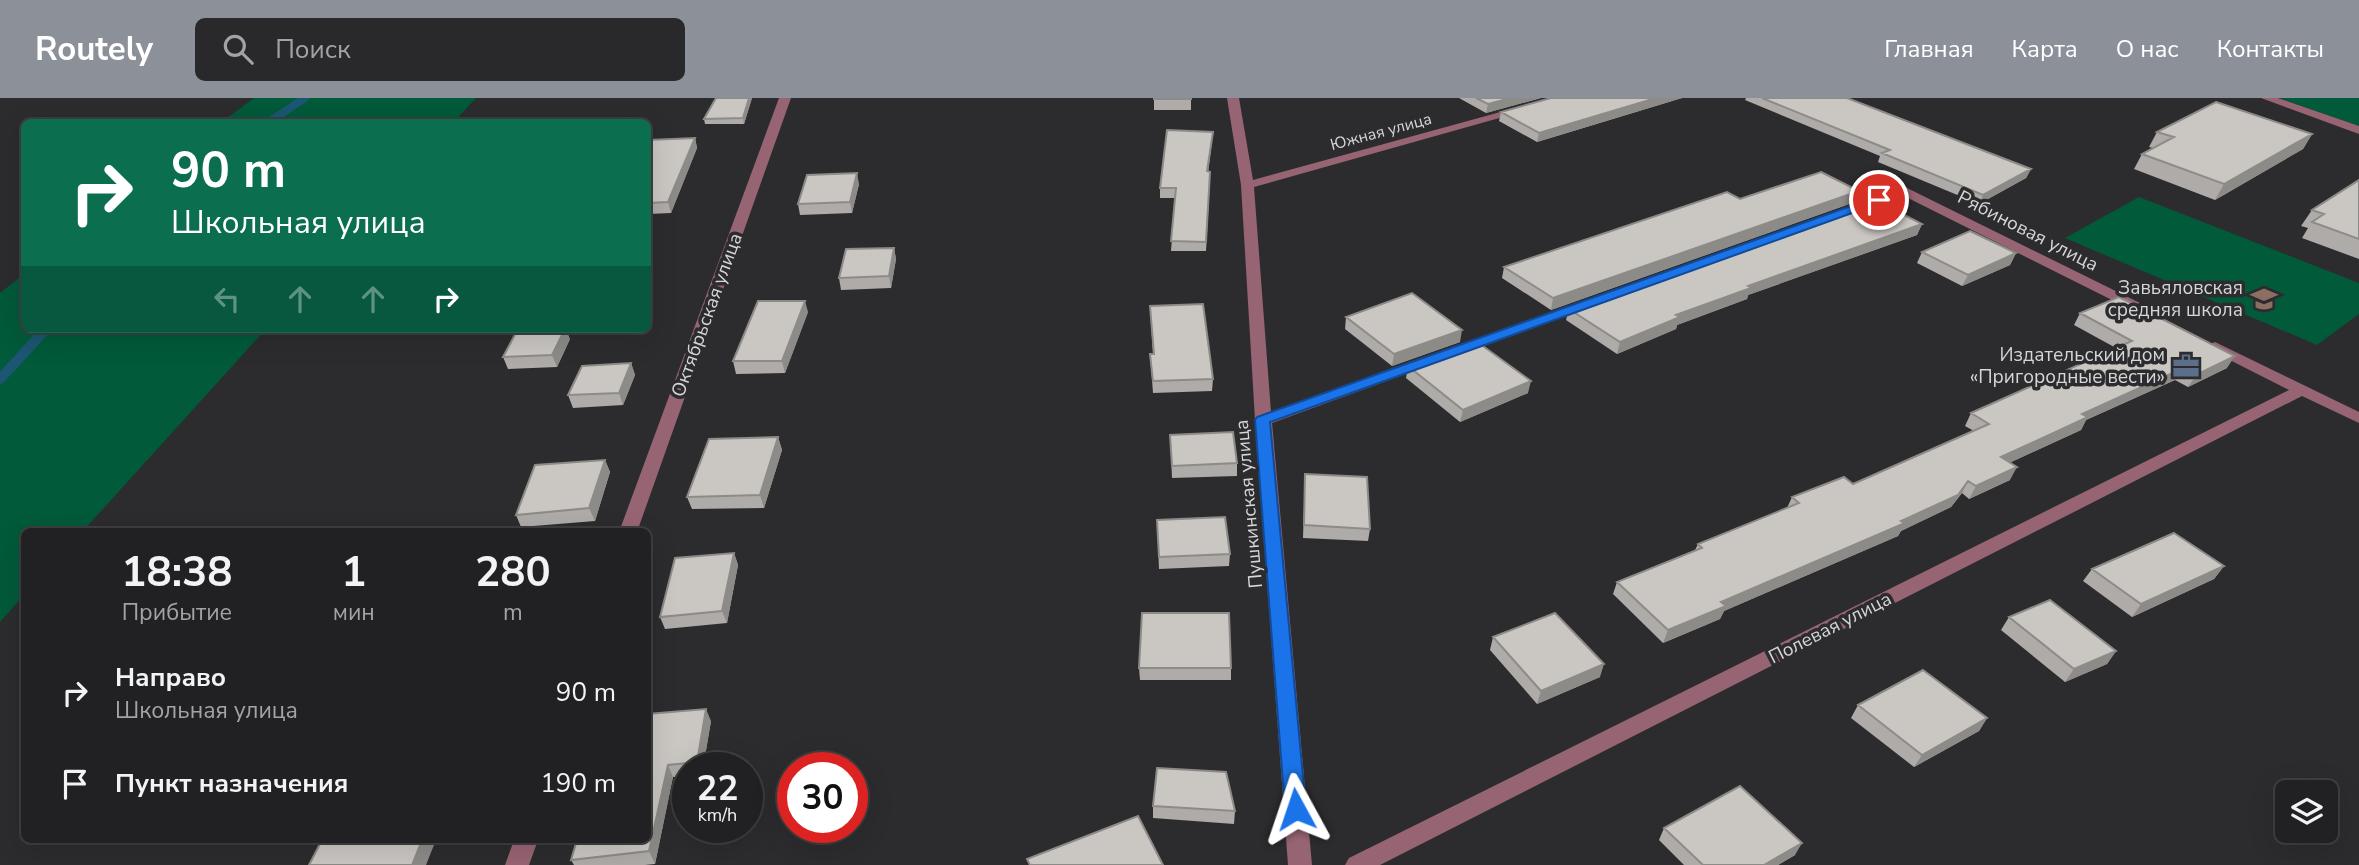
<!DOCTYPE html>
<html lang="ru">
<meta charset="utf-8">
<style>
body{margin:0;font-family:"Nunito Sans",sans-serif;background:#29292b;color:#f1f3f6;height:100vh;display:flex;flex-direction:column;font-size:26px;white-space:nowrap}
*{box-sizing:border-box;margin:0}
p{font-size:23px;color:#a2a3a6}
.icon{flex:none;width:38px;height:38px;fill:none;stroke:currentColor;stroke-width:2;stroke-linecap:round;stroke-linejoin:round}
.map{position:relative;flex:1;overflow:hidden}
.panel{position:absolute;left:21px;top:430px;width:630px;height:315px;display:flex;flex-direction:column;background:#212123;border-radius:10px;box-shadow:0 7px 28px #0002,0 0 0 2px #3e3e41}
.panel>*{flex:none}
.banner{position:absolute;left:21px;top:21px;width:630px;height:214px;border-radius:10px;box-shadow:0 7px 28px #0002,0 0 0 2px #3e3e41;background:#0b6e4f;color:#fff;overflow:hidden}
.tools{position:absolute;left:2275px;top:682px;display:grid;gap:14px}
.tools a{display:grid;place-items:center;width:63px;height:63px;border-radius:10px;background:#212123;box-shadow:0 7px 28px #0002,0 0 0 2px #3e3e41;font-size:35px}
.speed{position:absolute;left:672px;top:654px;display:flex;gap:14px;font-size:35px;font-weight:700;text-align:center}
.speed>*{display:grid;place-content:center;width:91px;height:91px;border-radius:50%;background:#212123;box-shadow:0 7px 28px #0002,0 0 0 2px #3e3e41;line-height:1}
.speed small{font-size:18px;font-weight:400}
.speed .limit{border:10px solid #d22;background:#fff;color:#111}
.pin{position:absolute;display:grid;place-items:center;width:60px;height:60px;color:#fff;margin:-30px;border:4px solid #fff;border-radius:50%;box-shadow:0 2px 7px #0007}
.me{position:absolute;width:77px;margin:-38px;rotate:355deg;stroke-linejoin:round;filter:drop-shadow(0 0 5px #0008)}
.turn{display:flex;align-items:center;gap:24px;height:147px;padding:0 35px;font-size:32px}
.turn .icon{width:91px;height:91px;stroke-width:2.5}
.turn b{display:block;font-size:49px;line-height:60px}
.lanes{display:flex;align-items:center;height:66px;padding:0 35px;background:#0003;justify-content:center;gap:35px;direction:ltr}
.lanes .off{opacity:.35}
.eta{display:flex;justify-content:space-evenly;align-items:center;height:119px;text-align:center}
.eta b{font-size:42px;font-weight:700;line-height:49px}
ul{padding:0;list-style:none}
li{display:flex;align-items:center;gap:21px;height:91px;padding:0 35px}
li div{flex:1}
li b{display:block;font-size:26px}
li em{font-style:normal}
header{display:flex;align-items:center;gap:42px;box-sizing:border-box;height:98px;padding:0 35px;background:#8c9099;color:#fff}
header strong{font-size:33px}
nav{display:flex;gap:38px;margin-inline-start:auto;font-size:24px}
.search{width:490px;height:63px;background:#29292b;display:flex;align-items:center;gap:18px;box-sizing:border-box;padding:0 24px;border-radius:10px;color:#a2a3a6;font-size:26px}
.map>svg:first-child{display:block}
</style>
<header>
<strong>Routely</strong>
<div class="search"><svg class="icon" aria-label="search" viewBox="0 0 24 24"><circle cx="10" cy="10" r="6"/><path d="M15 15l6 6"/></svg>Поиск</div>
<nav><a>Главная</a><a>Карта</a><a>О нас</a><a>Контакты</a></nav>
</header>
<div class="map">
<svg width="2359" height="767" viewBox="0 0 2359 767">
<rect width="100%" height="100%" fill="#2c2c2f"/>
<path fill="#015a3a" d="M 254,0 L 476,0 L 454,24 L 222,24 Z
M 2279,0 L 2359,0 L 2359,28 Z
M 2139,99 L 2359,185 L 2359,216 L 2317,247 L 2065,140 Z
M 24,176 L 24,231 L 266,231 L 82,434 L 24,434 L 24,497 L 0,524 L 0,195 Z"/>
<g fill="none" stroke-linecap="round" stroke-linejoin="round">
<path stroke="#1c5672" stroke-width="8" d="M 269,24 L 305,0"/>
<path stroke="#1c5672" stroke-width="10" d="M 0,281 L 46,231"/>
<path fill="#976473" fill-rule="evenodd" d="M 779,0 L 791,0 L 637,434 L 619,434 Z
M 1227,0 L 1239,0 L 1253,82 L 1551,0 L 1570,0 L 1254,89 L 1271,314 L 1421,260 L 1427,258 L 1435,263 L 1433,266 L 1272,325 L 1312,767 L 1288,767 L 1255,322 L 1241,87 Z
M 2261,0 L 2278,0 L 2359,28 L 2359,36 Z
M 1905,89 L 2142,206 L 2144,209 L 2137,213 L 2132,212 L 1904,98 L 1856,114 L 1849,110 Z
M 1589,201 L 1594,202 L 1596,205 L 1594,208 L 1462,256 L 1452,256 L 1449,253 L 1452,250 Z
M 2215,244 L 2359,314 L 2359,325 L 2302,298 L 1380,767 L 1345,767 L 1349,760 L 2289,292 L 2210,252 L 2207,249 L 2210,246 Z
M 514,742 L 538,742 L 529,767 L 505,767 Z"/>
</g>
<path fill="#aeaba8" d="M 716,0 L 752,0 L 744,26 L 705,26 L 704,21 Z
M 1154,0 L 1191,0 L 1191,12 L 1154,12 Z
M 1459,0 L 1541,0 L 1486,15 Z
M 1551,0 L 1682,0 L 1537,44 L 1499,23 L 1501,14 Z
M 1746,0 L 1847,0 L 2031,71 L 2026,80 L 1979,106 L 1878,64 L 1880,58 L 1745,2 Z
M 2157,34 L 2312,36 L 2303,51 L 2215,102 L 2134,71 L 2142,56 L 2153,50 L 2149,49 Z
M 695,40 L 697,50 L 671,115 L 648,116 L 648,44 Z
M 1212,43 L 1208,74 L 1210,83 L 1206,153 L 1171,153 L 1175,100 L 1160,100 L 1160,90 Z
M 2359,82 L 2359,161 L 2302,140 L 2308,130 L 2301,128 L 2312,112 Z
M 859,86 L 852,115 L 800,117 L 798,106 Z
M 1859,93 L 1855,104 L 1551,212 L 1502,180 L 1504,169 L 1740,101 Z
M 1922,126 L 1917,137 L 1748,197 L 1747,201 L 1677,227 L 1676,231 L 1617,256 L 1566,222 L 1569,211 Z
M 894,150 L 896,161 L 891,190 L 841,192 L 839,180 Z
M 1922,154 L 2016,155 L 2010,167 L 1962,188 L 1917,165 Z
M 1150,208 L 1213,281 L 1212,293 L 1153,295 L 1150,256 L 1153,256 Z
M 808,214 L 785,275 L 736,276 L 733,263 Z
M 2080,215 L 2227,270 L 2188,289 L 2175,282 L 2086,322 L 2081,332 L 2009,365 L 2010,382 L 1969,401 L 1962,395 L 1951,409 L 1901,433 L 1898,438 L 1724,513 L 1720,521 L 1663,545 L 1613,496 L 1617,484 L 1695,452 L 1698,446 L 1787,410 L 1792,399 L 1853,386 L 1974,333 L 1965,328 L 1971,315 L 2116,250 L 2074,227 Z
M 1346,219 L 1460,244 L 1392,268 L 1345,231 Z
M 570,241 L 557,269 L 508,271 L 503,259 Z
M 631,265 L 635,277 L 623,307 L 573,310 L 568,297 Z
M 1408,268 L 1528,295 L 1460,324 L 1406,280 Z
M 1170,337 L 1237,365 L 1237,378 L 1172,380 Z
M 778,339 L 782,352 L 764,410 L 692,411 L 687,399 Z
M 605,362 L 610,374 L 595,423 L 521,429 L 516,417 Z
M 1305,376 L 1370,431 L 1368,443 L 1303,440 Z
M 1157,422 L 1230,456 L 1229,468 L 1159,471 Z
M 734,455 L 738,467 L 727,525 L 665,531 L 660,519 Z
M 2224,468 L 2214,481 L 2132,519 L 2083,483 L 2092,471 Z
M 2009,519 L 2116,553 L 2107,566 L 2065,584 L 2001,532 Z
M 1493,539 L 1600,579 L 1537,606 L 1490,552 Z
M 1139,570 L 1231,570 L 1231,582 L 1140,582 Z
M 1858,607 L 1987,620 L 1979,633 L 1914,669 L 1851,620 Z
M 648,616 L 711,623 L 703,670 L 688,670 L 688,678 L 673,679 L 655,766 L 645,767 L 574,767 L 571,762 L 648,742 Z
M 1153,708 L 1235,713 L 1234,726 L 1153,720 Z
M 1664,730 L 1795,757 L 1778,767 L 1684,767 L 1659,742 Z"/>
<path fill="#8d8b88" d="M 749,0 L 752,0 L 744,26 L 743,20 Z
M 1511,0 L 1541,0 L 1486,15 L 1488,6 Z
M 1656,0 L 1682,0 L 1537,44 L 1539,35 Z
M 1213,34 L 1212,43 L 1207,83 L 1207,73 Z
M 2312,36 L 2303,51 L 2215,102 L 2224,86 Z
M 695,40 L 697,50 L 671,115 L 668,104 Z
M 2031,71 L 2026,80 L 1979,106 L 1983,97 Z
M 857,75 L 859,86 L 852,115 L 850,104 Z
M 1859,93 L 1855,104 L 1551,212 L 1553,200 Z
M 1922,126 L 1917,137 L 1748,197 L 1747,201 L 1677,227 L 1676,231 L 1617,256 L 1620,244 L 1676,217 L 1748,188 Z
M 894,150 L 896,161 L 891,190 L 889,178 Z
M 2016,155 L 2010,167 L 1962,188 L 1968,177 Z
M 805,203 L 808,214 L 785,275 L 782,263 Z
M 565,231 L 566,231 L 570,241 L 557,269 L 552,257 Z
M 1462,232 L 1460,244 L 1392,268 L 1394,256 Z
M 2235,258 L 2227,270 L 2188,289 L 2196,277 Z
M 631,265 L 635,277 L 623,307 L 619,295 Z
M 2183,270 L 2175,282 L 2086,322 L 2081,332 L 1994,372 L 2001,359 L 2082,316 Z
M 1531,283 L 1528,295 L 1460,324 L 1463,312 Z
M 778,339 L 782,352 L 764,410 L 760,397 Z
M 605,362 L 610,374 L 595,423 L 589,410 Z
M 2017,369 L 2010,382 L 1969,401 L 1976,388 Z
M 1968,383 L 1962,395 L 1951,409 L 1901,433 L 1898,438 L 1724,513 L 1720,521 L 1663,545 L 1668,532 L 1721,504 L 1901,423 Z
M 734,455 L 738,467 L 727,525 L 722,513 Z
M 2224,468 L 2214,481 L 2132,519 L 2141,506 Z
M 2116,553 L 2107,566 L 2065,584 L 2074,571 Z
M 1604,566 L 1600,579 L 1537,606 L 1541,593 Z
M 706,611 L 711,623 L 703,670 L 699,670 L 697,664 Z
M 1987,620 L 1979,633 L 1914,669 L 1922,657 Z
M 668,667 L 673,679 L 655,766 L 649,753 Z
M 422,742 L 436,742 L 426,767 L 412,767 Z
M 1802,745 L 1795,757 L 1778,767 L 1764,767 Z"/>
<path fill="#cac7c3" stroke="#8d8b88" stroke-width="2" d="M 716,0 L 749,0 L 743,20 L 704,21 Z
M 1154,0 L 1191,0 L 1191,1 L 1154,1 Z
M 1476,0 L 1511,0 L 1488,6 Z
M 1551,0 L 1656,0 L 1539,35 L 1501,14 Z
M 1762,0 L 1847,0 L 2031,71 L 1983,97 L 1882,55 L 1890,52 Z
M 2216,4 L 2312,36 L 2224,86 L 2142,56 L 2174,39 L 2157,34 Z
M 1167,32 L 1213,34 L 1207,73 L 1210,74 L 1206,144 L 1171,143 L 1176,90 L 1160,90 Z
M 695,40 L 668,104 L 648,105 L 648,44 L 649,42 Z
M 1821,74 L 1859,93 L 1553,200 L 1504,169 L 1727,94 L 1740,101 Z
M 857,75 L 850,104 L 798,106 L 807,77 Z
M 2359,82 L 2359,141 L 2312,124 L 2324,116 L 2312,112 Z
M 1875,102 L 1922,126 L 1748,188 L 1751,190 L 1676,217 L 1680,219 L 1620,244 L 1569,211 Z
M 1970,133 L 2016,155 L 1968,177 L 1922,154 Z
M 894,150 L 889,178 L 839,180 L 846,151 Z
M 1412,195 L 1462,232 L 1394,256 L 1346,219 Z
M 2119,199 L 2235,258 L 2196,277 L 2183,270 L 2082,316 L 2088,319 L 2001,359 L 2017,369 L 1976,388 L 1968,383 L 1958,397 L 1901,423 L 1905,425 L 1721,504 L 1726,508 L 1668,532 L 1617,484 L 1702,450 L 1698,446 L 1799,405 L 1792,399 L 1844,379 L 1853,386 L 1989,326 L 1971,315 L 2132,243 L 2080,215 Z
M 758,203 L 805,203 L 782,263 L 733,263 Z
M 1203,206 L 1213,281 L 1153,283 L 1150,256 L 1154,256 L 1150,208 Z
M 518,231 L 565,231 L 552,257 L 503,259 Z
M 1476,243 L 1531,283 L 1463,312 L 1408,268 Z
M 631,265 L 619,295 L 568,297 L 582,268 Z
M 1233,334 L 1237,365 L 1172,368 L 1170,337 Z
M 778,339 L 760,397 L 687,399 L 709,341 Z
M 605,362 L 589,410 L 516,417 L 535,367 Z
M 1305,376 L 1367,379 L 1370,431 L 1304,427 Z
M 1225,419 L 1230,456 L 1159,459 L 1157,422 Z
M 2174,435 L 2224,468 L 2141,506 L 2092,471 Z
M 734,455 L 722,513 L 660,519 L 675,460 Z
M 2050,502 L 2116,553 L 2074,571 L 2009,519 Z
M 1142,515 L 1229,515 L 1231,570 L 1139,570 Z
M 1555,515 L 1604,566 L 1541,593 L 1493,539 Z
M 1923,572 L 1987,620 L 1922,657 L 1858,607 Z
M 706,611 L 697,664 L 668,667 L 649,753 L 571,762 L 577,742 L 648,742 L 648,616 Z
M 1157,670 L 1226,674 L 1235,713 L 1153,708 Z
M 1740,688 L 1802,745 L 1764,767 L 1703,767 L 1664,730 Z
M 1138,718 L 1163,767 L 1030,767 L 1027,761 Z
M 322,742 L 422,742 L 412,767 L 309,767 Z"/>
<path fill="#1a73e8" stroke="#114b97" stroke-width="2" d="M 1879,98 L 1885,102 L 1883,104 L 1270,324 L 1306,711 L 1303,718 L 1296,720 L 1288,718 L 1285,711 L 1255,322 L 1257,319 Z"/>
<defs>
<g id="school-bare" transform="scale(2.1)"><path d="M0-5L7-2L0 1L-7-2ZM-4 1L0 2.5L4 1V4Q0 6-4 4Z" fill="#8d6e63" stroke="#2c2c2f" stroke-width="2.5" paint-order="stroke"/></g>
<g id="office-bare" transform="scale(2.1)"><path d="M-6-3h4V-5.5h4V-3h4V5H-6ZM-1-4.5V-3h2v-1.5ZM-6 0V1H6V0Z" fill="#5c6f8a" stroke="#2c2c2f" stroke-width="2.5" paint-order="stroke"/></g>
</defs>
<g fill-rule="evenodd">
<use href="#school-bare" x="2264" y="201"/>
<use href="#office-bare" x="2186" y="268"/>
</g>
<g text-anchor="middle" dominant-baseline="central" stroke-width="7" stroke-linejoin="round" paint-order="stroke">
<g font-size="16" fill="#d6d6d9" stroke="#2c2c2f">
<text transform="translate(1381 34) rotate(-15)">Южная улица</text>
</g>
<g font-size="19" fill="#d6d6d9" stroke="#2c2c2f">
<text transform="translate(2028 133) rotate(27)">Рябиновая улица</text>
<text transform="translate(707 217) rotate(-70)">Октябрьская улица</text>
<text transform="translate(1249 406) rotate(-95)">Пушкинская улица</text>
<text transform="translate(1830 530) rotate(-27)">Полевая улица</text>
</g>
<g font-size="19" fill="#d6d6d9" stroke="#2c2c2f" text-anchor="end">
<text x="2243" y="190">Завьяловская<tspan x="2243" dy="22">средняя школа</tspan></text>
<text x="2165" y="257">Издательский дом<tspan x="2165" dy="22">«Пригородные вести»</tspan></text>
</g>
</g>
</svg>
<div class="tools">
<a><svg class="icon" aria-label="layers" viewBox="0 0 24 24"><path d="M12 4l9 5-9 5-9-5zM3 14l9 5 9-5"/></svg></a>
</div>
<div class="speed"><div>22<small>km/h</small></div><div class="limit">30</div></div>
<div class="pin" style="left:1879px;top:102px;background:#d93025"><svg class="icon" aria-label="arrive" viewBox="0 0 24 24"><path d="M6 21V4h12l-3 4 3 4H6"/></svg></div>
<svg class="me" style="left:1296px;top:711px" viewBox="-20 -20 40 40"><path d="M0-17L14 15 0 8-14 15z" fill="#1a73e8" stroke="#fff" stroke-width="4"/></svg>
<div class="banner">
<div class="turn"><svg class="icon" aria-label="right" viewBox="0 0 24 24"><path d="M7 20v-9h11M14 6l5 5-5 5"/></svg><div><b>90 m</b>Школьная улица</div></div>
<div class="lanes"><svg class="icon off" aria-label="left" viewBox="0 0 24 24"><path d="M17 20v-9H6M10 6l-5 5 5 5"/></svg><svg class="icon off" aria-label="ahead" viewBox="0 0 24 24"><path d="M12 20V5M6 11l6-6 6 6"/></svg><svg class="icon off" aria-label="ahead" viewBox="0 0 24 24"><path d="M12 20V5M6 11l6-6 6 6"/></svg><svg class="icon" aria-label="right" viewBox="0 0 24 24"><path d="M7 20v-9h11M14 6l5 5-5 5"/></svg></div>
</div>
<section class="panel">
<div class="eta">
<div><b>18:38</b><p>Прибытие</p></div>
<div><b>1</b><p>мин</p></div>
<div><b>280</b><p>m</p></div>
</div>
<ul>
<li><svg class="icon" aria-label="right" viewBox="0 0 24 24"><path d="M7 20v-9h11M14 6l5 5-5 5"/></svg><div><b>Направо</b><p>Школьная улица</p></div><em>90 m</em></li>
<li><svg class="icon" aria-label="arrive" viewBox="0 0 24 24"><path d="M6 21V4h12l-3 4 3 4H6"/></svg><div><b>Пункт назначения</b></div><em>190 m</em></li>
</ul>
</section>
</div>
